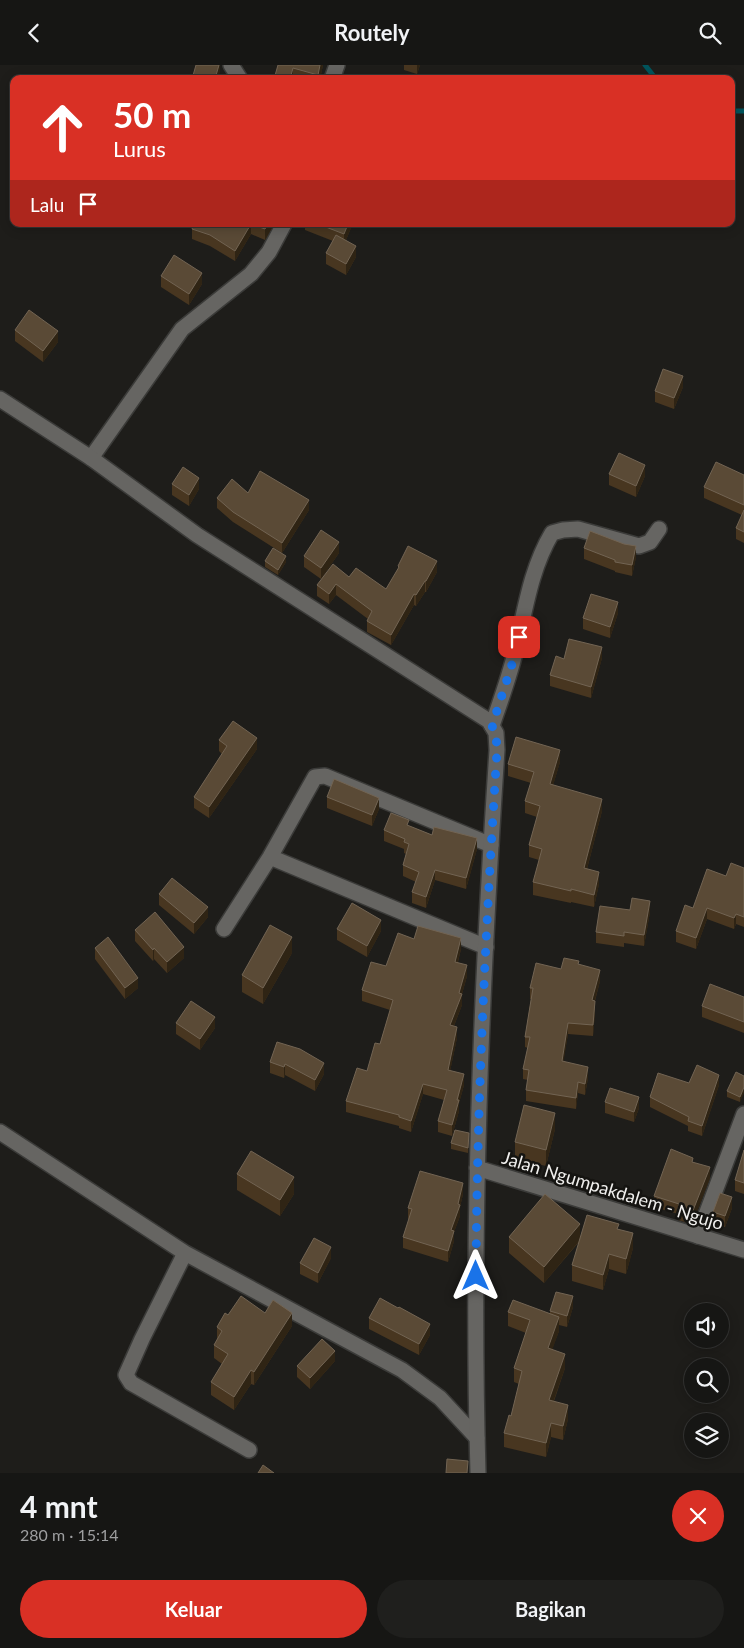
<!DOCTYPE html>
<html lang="id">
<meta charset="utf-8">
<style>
body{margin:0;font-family:Lato,sans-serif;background:#1f1f1d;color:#f1f3f6;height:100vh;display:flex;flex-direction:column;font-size:19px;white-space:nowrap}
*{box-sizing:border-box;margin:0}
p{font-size:16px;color:#9e9fa0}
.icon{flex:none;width:28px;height:28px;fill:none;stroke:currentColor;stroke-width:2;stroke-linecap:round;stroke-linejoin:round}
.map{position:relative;height:1408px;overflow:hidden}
.details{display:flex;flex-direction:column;background:#161614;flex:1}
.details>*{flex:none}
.top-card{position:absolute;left:10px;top:10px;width:725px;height:152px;border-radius:10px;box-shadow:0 2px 12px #0003,0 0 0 1px #353534;background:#d93025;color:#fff;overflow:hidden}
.fabs{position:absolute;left:684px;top:1238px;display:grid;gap:10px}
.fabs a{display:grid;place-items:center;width:45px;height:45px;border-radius:50%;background:#161614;box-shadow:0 2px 12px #0003,0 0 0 1px #353534;font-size:25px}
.pin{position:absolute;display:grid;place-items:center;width:42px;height:42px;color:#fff;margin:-21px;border-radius:10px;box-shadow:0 2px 8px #0006}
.me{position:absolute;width:55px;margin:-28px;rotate:0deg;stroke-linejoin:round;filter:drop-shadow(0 0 4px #0008)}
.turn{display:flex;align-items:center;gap:18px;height:105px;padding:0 20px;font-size:22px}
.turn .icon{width:65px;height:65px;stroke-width:2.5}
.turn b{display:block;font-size:35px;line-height:42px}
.then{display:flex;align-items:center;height:48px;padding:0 20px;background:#0003;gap:10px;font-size:19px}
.round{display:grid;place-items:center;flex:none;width:52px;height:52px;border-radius:26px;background:#1f1f1d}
.summary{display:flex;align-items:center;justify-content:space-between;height:85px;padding:0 20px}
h1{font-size:30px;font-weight:700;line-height:38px}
.button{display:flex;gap:10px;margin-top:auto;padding:10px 20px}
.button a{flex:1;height:58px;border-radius:30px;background:#d93025;color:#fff;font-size:20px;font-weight:700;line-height:58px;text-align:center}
.button a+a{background:#1f1f1d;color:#f1f3f6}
header{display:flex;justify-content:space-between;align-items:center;height:65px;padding:0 20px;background:#161614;font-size:22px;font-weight:700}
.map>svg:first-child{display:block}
</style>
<header><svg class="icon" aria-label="back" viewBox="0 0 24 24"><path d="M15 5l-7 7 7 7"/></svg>Routely<svg class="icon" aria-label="search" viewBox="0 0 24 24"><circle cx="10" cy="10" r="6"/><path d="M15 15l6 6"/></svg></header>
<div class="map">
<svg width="744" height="1408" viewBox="0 0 744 1408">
<rect width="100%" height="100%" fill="#1e1d1a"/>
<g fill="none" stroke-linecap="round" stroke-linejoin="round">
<path stroke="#00545c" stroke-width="5" d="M 645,0 L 656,14
M 731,46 L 744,46"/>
<g stroke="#3b3b39" stroke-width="18">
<path id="street" d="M 231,0 L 240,14
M 332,14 L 337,0
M 91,393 L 182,264 L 251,209 L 269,187 L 284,159
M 492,661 C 500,637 509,613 515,588 C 525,547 530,505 552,468 L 563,465 L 578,464 L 639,481 L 650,477 L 659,464
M 270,792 L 486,882
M 224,864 L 270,792 L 315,712 L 325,711 L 491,780
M 0,1067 L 185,1188 L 402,1305 L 440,1333 L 477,1373
M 698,1171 L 744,1049
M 185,1188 L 142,1274 L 126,1310 L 131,1318 L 249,1385"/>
</g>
<g stroke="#3b3b39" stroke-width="18">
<path id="secondary" d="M 0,334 L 91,393 L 197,470 L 489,656 L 496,668 L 497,685 C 481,926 471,1167 478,1408
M 477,1103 L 744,1185"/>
</g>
<use href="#street" stroke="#666562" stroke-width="15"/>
<use href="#secondary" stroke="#666562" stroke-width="15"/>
</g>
<path fill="#483620" d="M 278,0 L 323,0 L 320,14 L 274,14 Z
M 404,0 L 420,0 L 417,9 L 404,5 Z
M 194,159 L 274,159 L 265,175 L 251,169 L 235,196 L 210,181 L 192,174 L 192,164 Z
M 305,159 L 351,159 L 351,163 L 346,175 L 356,192 L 346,210 L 326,199 L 326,188 L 333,176 L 305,165 Z
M 161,211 L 202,219 L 189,240 L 161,222 Z
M 15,265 L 58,277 L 43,297 L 15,276 Z
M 683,322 L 674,344 L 655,337 L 655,326 Z
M 609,409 L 645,411 L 636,432 L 609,420 Z
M 744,410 L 744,478 L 736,474 L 736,463 L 742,450 L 704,433 L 704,422 Z
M 172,419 L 199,424 L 189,441 L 172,430 Z
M 248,428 L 309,445 L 282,488 L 233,457 L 217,443 L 217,433 Z
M 584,483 L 636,492 L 632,511 L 615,507 L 615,506 L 584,494 Z
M 339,488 L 321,514 L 304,502 L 304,491 Z
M 265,496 L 286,497 L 278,510 L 265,502 Z
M 398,501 L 437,507 L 426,527 L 425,527 L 416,541 L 414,540 L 391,580 L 367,567 L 367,556 L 368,554 L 336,530 L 329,539 L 317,531 L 317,520 L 349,512 L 386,524 L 398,504 Z
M 618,548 L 610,573 L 583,564 L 583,553 Z
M 602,593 L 591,633 L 550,621 L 550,610 L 564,594 Z
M 219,675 L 257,684 L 209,753 L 194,743 L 194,732 L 222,689 L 219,686 Z
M 560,697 L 553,720 L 602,746 L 587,804 L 599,819 L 594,842 L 571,837 L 571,838 L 533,830 L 533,817 L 539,795 L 529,792 L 529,780 L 537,752 L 525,748 L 525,736 L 531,718 L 508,711 L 508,699 Z
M 327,732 L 379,744 L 372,761 L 327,743 Z
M 409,761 L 432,770 L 477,784 L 466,824 L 435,815 L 426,843 L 412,838 L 412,827 L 416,817 L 403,811 L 403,800 L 406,789 L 404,788 L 404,784 L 384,776 L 384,765 Z
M 744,803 L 744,862 L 736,859 L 734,864 L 707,854 L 696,884 L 676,877 L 676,866 L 693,843 L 726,811 Z
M 159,829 L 208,852 L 194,869 L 159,840 Z
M 630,845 L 650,847 L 644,881 L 624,878 L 624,882 L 596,878 L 596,867 Z
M 337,864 L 381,866 L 367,892 L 337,875 Z
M 135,865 L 184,893 L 167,908 L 154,894 L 153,896 L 135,876 Z
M 414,874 L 461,884 L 458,897 L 467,911 L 462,929 L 462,940 L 454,961 L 457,973 L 450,1006 L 464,1020 L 459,1038 L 459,1046 L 452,1071 L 438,1067 L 438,1056 L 444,1035 L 423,1029 L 411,1067 L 399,1063 L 399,1061 L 346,1047 L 346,1036 L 367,1006 L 380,979 L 390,945 L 362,936 L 362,925 Z
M 95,883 L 138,923 L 125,934 L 95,894 Z
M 292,888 L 263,939 L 242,927 L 242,910 Z
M 579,899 L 600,916 L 595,936 L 595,947 L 593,971 L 568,969 L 563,997 L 588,1013 L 585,1030 L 578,1028 L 576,1044 L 526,1036 L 526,1025 L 528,1015 L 523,1014 L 523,1004 L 528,983 L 525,982 L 525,972 L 531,934 L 530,934 L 530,923 L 561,904 Z
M 744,932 L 744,968 L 702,952 L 702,941 Z
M 176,958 L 215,963 L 200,985 L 176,969 Z
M 277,977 L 324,1009 L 315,1026 L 285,1010 L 284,1013 L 270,1008 L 270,997 Z
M 744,1011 L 740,1037 L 727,1032 L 727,1026 Z
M 689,1018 L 719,1020 L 702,1071 L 688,1066 L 688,1061 L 650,1042 L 650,1032 Z
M 605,1037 L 639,1043 L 634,1057 L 605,1048 Z
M 555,1064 L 546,1101 L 515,1094 L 515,1077 Z
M 469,1068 L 468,1088 L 451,1084 L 451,1078 Z
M 744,1085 L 744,1129 L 735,1126 L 735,1115 Z
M 693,1097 L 710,1113 L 692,1159 L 678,1155 L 678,1149 L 654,1142 L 654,1131 Z
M 237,1109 L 294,1129 L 280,1151 L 237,1125 Z
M 463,1129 L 460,1142 L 460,1151 L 454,1167 L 454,1176 L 448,1197 L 403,1183 L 403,1172 L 409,1154 L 408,1154 L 408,1143 Z
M 732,1143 L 725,1162 L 713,1158 L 713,1147 Z
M 619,1164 L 633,1183 L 626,1209 L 609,1204 L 603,1225 L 572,1216 L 572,1200 L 579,1177 L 544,1218 L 509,1188 L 509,1172 L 580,1172 Z
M 331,1193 L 318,1218 L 300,1209 L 300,1198 Z
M 573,1242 L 567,1262 L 559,1260 L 559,1266 L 552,1284 L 565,1303 L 554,1336 L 568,1354 L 563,1375 L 551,1372 L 546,1392 L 504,1382 L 504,1368 L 511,1351 L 519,1319 L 514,1317 L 514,1303 L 526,1268 L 508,1261 L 508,1247 L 550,1249 L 550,1246 Z
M 265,1248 L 292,1261 L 254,1320 L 251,1319 L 234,1345 L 211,1330 L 211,1317 L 222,1299 L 214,1293 L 214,1280 L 217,1274 L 217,1262 L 228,1250 Z
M 369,1253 L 430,1270 L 419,1290 L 369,1264 Z
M 335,1296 L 310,1324 L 297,1312 L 297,1301 Z"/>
<path fill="#2f2414" d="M 219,0 L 220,0 L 220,7 L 218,14 L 215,14 Z
M 320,0 L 323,0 L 320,14 L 318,14 L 318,10 Z
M 417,0 L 420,0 L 417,9 Z
M 293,3 L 293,14 L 290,14 Z
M 251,159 L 251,169 L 235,196 L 235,186 Z
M 268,159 L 274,159 L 265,175 L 265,164 Z
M 348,159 L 351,159 L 351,163 L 344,180 L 344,169 Z
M 356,181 L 356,192 L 346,210 L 346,199 Z
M 202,208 L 202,219 L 189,240 L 189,229 Z
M 58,266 L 58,277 L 43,297 L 43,286 Z
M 683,311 L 683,322 L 674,344 L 674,333 Z
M 645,400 L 645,411 L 636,432 L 636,421 Z
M 199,413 L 199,424 L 189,441 L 189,430 Z
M 309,435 L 309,445 L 282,488 L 282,478 Z
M 339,477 L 339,488 L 321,514 L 321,503 Z
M 636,481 L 636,492 L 632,511 L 632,500 Z
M 286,491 L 286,497 L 278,510 L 278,505 Z
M 437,496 L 437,507 L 426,527 L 426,516 Z
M 425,516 L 425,527 L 416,541 L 416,530 Z
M 336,519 L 336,530 L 329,539 L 329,529 Z
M 414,529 L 414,540 L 391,580 L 391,570 Z
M 618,537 L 618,548 L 610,573 L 610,562 Z
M 602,582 L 602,593 L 591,633 L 591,622 Z
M 257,673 L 257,684 L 209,753 L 209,742 Z
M 560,685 L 560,697 L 550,731 L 550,719 Z
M 379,733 L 379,744 L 372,761 L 372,750 Z
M 602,734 L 602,746 L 584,815 L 584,803 Z
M 477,773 L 477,784 L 466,824 L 466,813 Z
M 435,805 L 435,815 L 426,843 L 426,832 Z
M 599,807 L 599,819 L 594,842 L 594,830 Z
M 650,836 L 650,847 L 644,881 L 644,870 Z
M 208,842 L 208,852 L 194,869 L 194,858 Z
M 707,843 L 707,854 L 696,884 L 696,873 Z
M 736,849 L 736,859 L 734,864 L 734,853 Z
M 381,855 L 381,866 L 367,892 L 367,881 Z
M 292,872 L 292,888 L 263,939 L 263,923 Z
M 461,873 L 461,884 L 455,907 L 455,897 Z
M 184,882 L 184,893 L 167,908 L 167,897 Z
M 154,883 L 154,894 L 153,896 L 153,885 Z
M 467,900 L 467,911 L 462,929 L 462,940 L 450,971 L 450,960 Z
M 600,905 L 600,916 L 592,946 L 592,935 Z
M 138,913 L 138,923 L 125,934 L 125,923 Z
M 595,936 L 595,947 L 593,971 L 593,960 Z
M 215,952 L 215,963 L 200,985 L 200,974 Z
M 568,958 L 568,969 L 562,1007 L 562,996 Z
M 457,962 L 457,973 L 448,1016 L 448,1005 Z
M 324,998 L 324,1009 L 315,1026 L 315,1015 Z
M 285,999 L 285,1010 L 284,1013 L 284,1002 Z
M 588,1002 L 588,1013 L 585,1030 L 585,1019 Z
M 464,1009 L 464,1020 L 459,1038 L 459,1046 L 452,1071 L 452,1060 Z
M 719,1010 L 719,1020 L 702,1071 L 702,1061 Z
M 578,1017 L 578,1028 L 576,1044 L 576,1033 Z
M 423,1019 L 423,1029 L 411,1067 L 411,1056 Z
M 744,1022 L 744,1028 L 740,1037 L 740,1032 Z
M 639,1032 L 639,1043 L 634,1057 L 634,1047 Z
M 555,1048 L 555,1064 L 546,1101 L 546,1085 Z
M 710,1102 L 710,1113 L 692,1159 L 692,1148 Z
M 294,1112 L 294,1129 L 280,1151 L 280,1135 Z
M 463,1118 L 463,1129 L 460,1142 L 460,1151 L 454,1167 L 454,1176 L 448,1197 L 448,1186 L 451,1165 Z
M 732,1132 L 732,1143 L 725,1162 L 725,1151 Z
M 580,1159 L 580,1175 L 544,1218 L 544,1202 Z
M 633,1168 L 633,1183 L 626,1209 L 626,1194 Z
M 331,1182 L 331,1193 L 318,1218 L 318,1208 Z
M 609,1189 L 609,1204 L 603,1225 L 603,1210 Z
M 573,1231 L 573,1242 L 567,1262 L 567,1251 Z
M 292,1248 L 292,1261 L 254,1320 L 254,1307 Z
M 559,1252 L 559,1266 L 548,1297 L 548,1283 Z
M 430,1259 L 430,1270 L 419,1290 L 419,1279 Z
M 335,1286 L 335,1296 L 310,1324 L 310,1313 Z
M 565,1289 L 565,1303 L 549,1349 L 549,1335 Z
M 251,1305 L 251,1319 L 234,1345 L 234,1332 Z
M 568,1340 L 568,1354 L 563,1375 L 563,1361 Z
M 551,1358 L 551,1372 L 546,1392 L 546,1378 Z"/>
<path fill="#5a4a36" stroke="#726453" d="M 196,0 L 219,0 L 215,14 L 192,14 Z
M 278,0 L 320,0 L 318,10 L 293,3 L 290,14 L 274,14 Z
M 194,159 L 268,159 L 265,164 L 251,159 L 235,186 L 210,170 L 192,164 Z
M 318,159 L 348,159 L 344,169 Z
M 336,170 L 356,181 L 346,199 L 326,188 Z
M 174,190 L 202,208 L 189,229 L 161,211 Z
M 29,245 L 58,266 L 43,286 L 15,265 Z
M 663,304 L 683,311 L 674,333 L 655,326 Z
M 619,388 L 645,400 L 636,421 L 609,409 Z
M 716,397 L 744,410 L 744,440 L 704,422 Z
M 183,402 L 199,413 L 189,430 L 172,419 Z
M 260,406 L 309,435 L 282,478 L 233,447 L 217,433 L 232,414 L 248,428 Z
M 744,445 L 744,467 L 736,463 Z
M 321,465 L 339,477 L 321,503 L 304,491 Z
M 590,466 L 624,479 L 636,481 L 632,500 L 615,497 L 615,495 L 584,483 Z
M 408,481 L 437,496 L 426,516 L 425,516 L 416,530 L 414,529 L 391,570 L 367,556 L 372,546 L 336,519 L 329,529 L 317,520 L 333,499 L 349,512 L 356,503 L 386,524 L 399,502 L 398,501 Z
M 273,483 L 286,491 L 278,505 L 265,496 Z
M 591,529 L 618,537 L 610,562 L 583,553 Z
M 569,574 L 602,582 L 591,622 L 550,610 L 556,591 L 564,594 Z
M 233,656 L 257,673 L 209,742 L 194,732 L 227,681 L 219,675 Z
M 516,672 L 560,685 L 550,719 L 602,734 L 584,803 L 599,807 L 594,830 L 571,824 L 571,826 L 533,817 L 542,784 L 529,780 L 540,741 L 525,736 L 534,707 L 508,699 Z
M 334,714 L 379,733 L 372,750 L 327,732 Z
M 391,748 L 409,755 L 407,760 L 432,770 L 434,762 L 477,773 L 466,813 L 435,805 L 426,832 L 412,827 L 419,807 L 403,800 L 409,779 L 404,777 L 405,774 L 384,765 Z
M 731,798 L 744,803 L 744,852 L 736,849 L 734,853 L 707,843 L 696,873 L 676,866 L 685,840 L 693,843 L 707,804 L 726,811 Z
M 172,813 L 208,842 L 194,858 L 159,829 Z
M 632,833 L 650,836 L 644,870 L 624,867 L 624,871 L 596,867 L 600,841 L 630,845 Z
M 352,838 L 381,855 L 367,881 L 337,864 Z
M 155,847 L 184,882 L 167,897 L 154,883 L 153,885 L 135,865 Z
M 270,860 L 292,872 L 263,923 L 242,910 Z
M 418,861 L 461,873 L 455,897 L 467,900 L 459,928 L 462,929 L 450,960 L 457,962 L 448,1005 L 464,1009 L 457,1035 L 459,1035 L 452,1060 L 438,1056 L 447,1025 L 423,1019 L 411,1056 L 399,1052 L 399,1050 L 346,1036 L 357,1003 L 367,1006 L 375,978 L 380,979 L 393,935 L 362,925 L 371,897 L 386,901 L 398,868 L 414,874 Z
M 108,872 L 138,913 L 125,923 L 95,883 Z
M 564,893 L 579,896 L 578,899 L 600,905 L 592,935 L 595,936 L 593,960 L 568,958 L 562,996 L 588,1002 L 585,1019 L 578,1017 L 576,1033 L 526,1025 L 529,1005 L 523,1004 L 530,972 L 525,972 L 533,923 L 530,923 L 536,898 L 561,904 Z
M 710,919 L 744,932 L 744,957 L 702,941 Z
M 191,936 L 215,952 L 200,974 L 176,958 Z
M 277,977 L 300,984 L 324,998 L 315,1015 L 285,999 L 284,1002 L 270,997 Z
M 697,1000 L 719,1010 L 702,1061 L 688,1056 L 689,1052 L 650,1032 L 658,1008 L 689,1018 Z
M 736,1007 L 744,1011 L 744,1022 L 740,1032 L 727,1026 Z
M 610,1023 L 639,1032 L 634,1047 L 605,1037 Z
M 524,1040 L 555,1048 L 546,1085 L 515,1077 Z
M 455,1065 L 469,1068 L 468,1083 L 451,1078 Z
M 671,1084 L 693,1093 L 692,1097 L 710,1102 L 692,1148 L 678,1144 L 679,1139 L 654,1131 Z
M 744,1085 L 744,1118 L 735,1115 Z
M 251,1086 L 294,1112 L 280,1135 L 237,1109 Z
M 420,1106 L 463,1118 L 458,1139 L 460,1140 L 451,1165 L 454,1166 L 448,1186 L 403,1172 L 412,1144 L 408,1143 Z
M 720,1128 L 732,1132 L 725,1151 L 713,1147 Z
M 545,1129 L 580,1159 L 544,1202 L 509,1172 Z
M 587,1150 L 619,1159 L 617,1164 L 633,1168 L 626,1194 L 609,1189 L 603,1210 L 572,1200 Z
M 314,1173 L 331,1182 L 318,1208 L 300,1198 Z
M 556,1227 L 573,1231 L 567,1251 L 550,1246 Z
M 241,1231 L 265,1248 L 273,1235 L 292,1248 L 254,1307 L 251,1305 L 234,1332 L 211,1317 L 228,1289 L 214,1280 L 222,1266 L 217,1262 L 225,1248 L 228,1250 Z
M 380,1233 L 398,1243 L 399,1242 L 430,1259 L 419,1279 L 369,1253 Z
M 513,1235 L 559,1252 L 548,1283 L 565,1289 L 549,1335 L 568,1340 L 563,1361 L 551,1358 L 546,1378 L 504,1368 L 509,1350 L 511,1351 L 522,1306 L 514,1303 L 530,1255 L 508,1247 Z
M 322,1274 L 335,1286 L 310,1313 L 297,1301 Z
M 447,1394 L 468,1396 L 467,1408 L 446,1408 Z
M 263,1400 L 274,1408 L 258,1408 Z"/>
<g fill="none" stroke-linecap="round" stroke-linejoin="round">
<path stroke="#1a73e8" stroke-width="9" stroke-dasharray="0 16.2" d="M 476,1211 C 477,1036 486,860 497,686 L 496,668 L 492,661 L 515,590 L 519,572"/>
</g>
<g text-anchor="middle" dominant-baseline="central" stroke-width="5" stroke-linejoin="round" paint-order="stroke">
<g font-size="18" fill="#f1f0ee" stroke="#151411">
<text transform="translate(613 1125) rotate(17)">Jalan Ngumpakdalem - Ngujo</text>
</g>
</g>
</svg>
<div class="fabs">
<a><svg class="icon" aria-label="sound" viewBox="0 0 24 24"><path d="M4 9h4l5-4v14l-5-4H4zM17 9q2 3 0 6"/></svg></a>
<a><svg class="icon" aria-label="search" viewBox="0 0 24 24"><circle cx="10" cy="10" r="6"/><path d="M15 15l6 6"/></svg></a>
<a><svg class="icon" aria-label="layers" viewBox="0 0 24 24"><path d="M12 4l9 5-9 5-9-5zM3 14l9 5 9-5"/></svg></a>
</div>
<div class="pin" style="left:519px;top:572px;background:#d93025"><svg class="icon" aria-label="arrive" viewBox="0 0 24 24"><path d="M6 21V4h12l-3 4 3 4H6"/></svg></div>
<svg class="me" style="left:476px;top:1211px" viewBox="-20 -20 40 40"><path d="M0-17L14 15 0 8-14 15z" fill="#1a73e8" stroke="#fff" stroke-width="4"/></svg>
<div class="top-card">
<div class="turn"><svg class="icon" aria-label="ahead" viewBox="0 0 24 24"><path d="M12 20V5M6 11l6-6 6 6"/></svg><div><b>50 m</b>Lurus</div></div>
<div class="then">Lalu<svg class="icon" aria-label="arrive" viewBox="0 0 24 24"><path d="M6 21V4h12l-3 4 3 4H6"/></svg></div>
</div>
</div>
<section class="details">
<div class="summary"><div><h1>4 mnt</h1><p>280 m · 15:14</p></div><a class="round" style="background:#d93025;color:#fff"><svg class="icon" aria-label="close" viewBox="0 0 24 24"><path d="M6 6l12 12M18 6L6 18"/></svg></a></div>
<div class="button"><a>Keluar</a><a>Bagikan</a></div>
</section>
